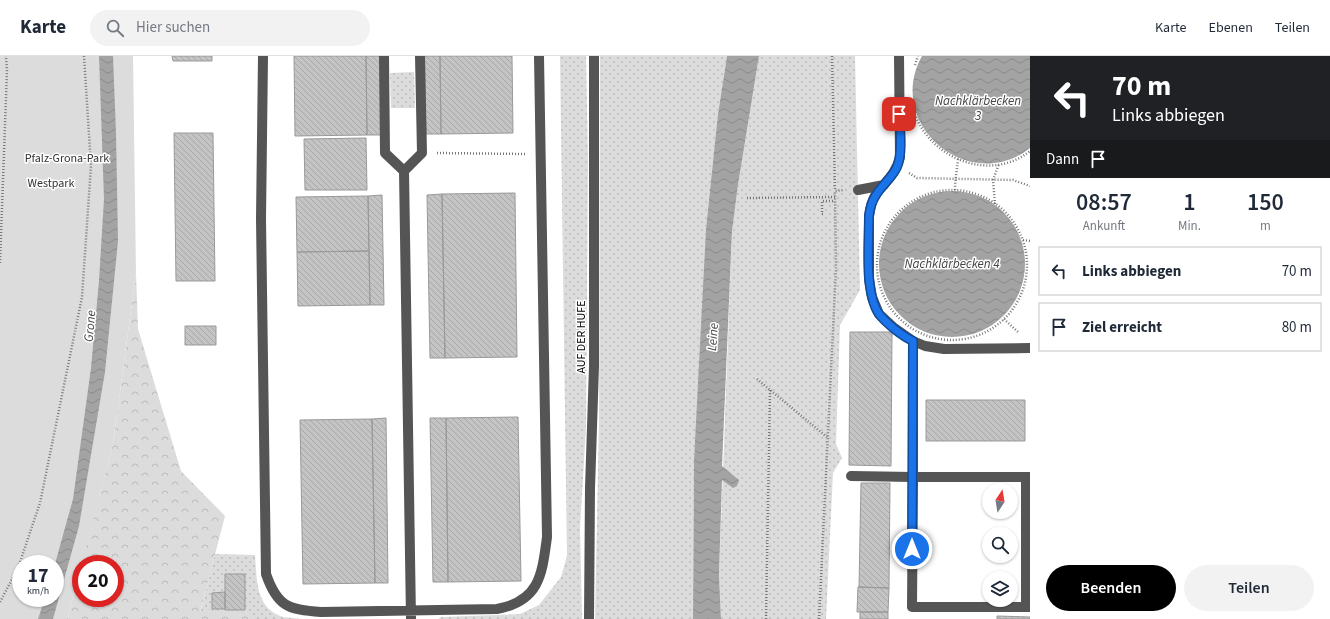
<!DOCTYPE html>
<html lang="de">
<meta charset="utf-8">
<style>
body{margin:0;font-family:"Source Sans 3",sans-serif;background:#f2f2f3;color:#1f2937;height:100vh;display:flex;flex-direction:column;font-size:15px;white-space:nowrap}
*{box-sizing:border-box;margin:0}
p{font-size:13px;color:#747a83}
.icon{flex:none;width:22px;height:22px;fill:none;stroke:currentColor;stroke-width:2;stroke-linecap:round;stroke-linejoin:round}
.map{position:relative;flex:1;overflow:hidden}
.side{display:flex;flex-direction:column;background:#fff;width:300px}
.side>*{flex:none}
.guide{background:#202124;color:#fff;overflow:hidden}
.needle{width:26px;rotate:12deg}
.fabs{position:absolute;left:982px;top:427px;display:grid;gap:8px}
.fabs a{display:grid;place-items:center;width:36px;height:36px;border-radius:50%;background:#fff;box-shadow:0 1px 3px #0004;font-size:20px}
.speed{position:absolute;left:12px;top:499px;display:flex;gap:8px;font-size:20px;font-weight:700;text-align:center}
.speed>*{display:grid;place-content:center;width:52px;height:52px;border-radius:50%;background:#fff;box-shadow:0 1px 3px #0004;line-height:1}
.speed small{font-size:10px;font-weight:400}
.speed .limit{border:6px solid #d22;background:#fff;color:#111}
.pin{position:absolute;display:grid;place-items:center;width:34px;height:34px;color:#fff;margin:-17px;border-radius:8px;box-shadow:0 2px 6px #0006}
.me{position:absolute;width:44px;margin:-22px;rotate:0deg;stroke-linejoin:round;filter:drop-shadow(0 0 3px #0008)}
.turn{display:flex;align-items:center;gap:14px;height:84px;padding:0 16px;font-size:18px}
.turn .icon{width:52px;height:52px;stroke-width:2.5}
.turn b{display:block;font-size:28px;line-height:34px}
.then{display:flex;align-items:center;height:38px;padding:0 16px;background:#0003;gap:8px;font-size:15px}
.eta{display:flex;justify-content:space-evenly;align-items:center;height:68px;text-align:center}
.eta b{font-size:24px;font-weight:600;line-height:28px}
.cta{display:flex;gap:8px;margin-top:auto;padding:8px 16px}
.cta a{flex:1;height:46px;border-radius:24px;background:#000;color:#fff;font-size:16px;font-weight:600;line-height:46px;text-align:center}
.cta a+a{background:#f2f2f3;color:#1f2937}
ul{padding:0;list-style:none}
li{display:flex;align-items:center;gap:12px;height:50px;margin:0 8px 6px;padding:0 8px;border:2px solid #e0e1e3;border-radius:0px}
li div{flex:1}
li b{display:block;font-size:15px}
li em{font-style:normal}
header{display:flex;align-items:center;gap:24px;box-sizing:border-box;height:56px;padding:0 20px;background:#fff;border-bottom:1px solid #e0e1e3}
header strong{font-size:19px}
nav{display:flex;gap:22px;margin-inline-start:auto;font-size:14px}
.search{width:280px;height:36px;background:#f2f2f3;display:flex;align-items:center;gap:10px;box-sizing:border-box;padding:0 14px;border-radius:22px;color:#747a83;font-size:15px}
main{display:flex;flex:1;min-height:0}
.map>svg:first-child{display:block}
</style>
<header>
<strong>Karte</strong>
<div class="search"><svg class="icon" aria-label="search" viewBox="0 0 24 24"><circle cx="10" cy="10" r="6"/><path d="M15 15l6 6"/></svg>Hier suchen</div>
<nav><a>Karte</a><a>Ebenen</a><a>Teilen</a></nav>
</header>
<main>
<div class="map">
<svg width="1030" height="563" viewBox="0 0 1030 563">
<defs>
<pattern id="grass-dots" width="8" height="8" patternUnits="userSpaceOnUse"><rect width="8" height="8" fill="#dcdcdc"/><path d="M2 2h.1M6 6h.1" fill="none" stroke="#bbb" stroke-width="1.8" stroke-linecap="round"/></pattern>
<pattern id="forest-crowns" width="20" height="18" patternUnits="userSpaceOnUse"><rect width="20" height="18" fill="#dcdcdc"/><path d="M2 6a3 3 0 1 1 6 0M12 15a3 3 0 1 1 6 0" fill="none" stroke="#bbb"/></pattern>
<pattern id="water-waves" width="16" height="10" patternUnits="userSpaceOnUse"><rect width="16" height="10" fill="#a3a3a3"/><path d="M0 5q4-4 8 0t8 0" fill="none" stroke="#8b8b8b"/></pattern>
<pattern id="building-back-hatch" width="6" height="6" patternUnits="userSpaceOnUse"><rect width="6" height="6" fill="#c4c4c4"/><path d="M-1 5l2 2M0 0l6 6M5-1l2 2" fill="none" stroke="#a7a7a7"/></pattern>
</defs>
<rect width="100%" height="100%" fill="#fff"/>
<path fill="url(#grass-dots)" d="M 560,0 L 586,0 L 588,104 L 586,372 L 580,472 L 582,563 L 438,563 L 442,561 L 520,558 L 539,549 L 561,521 L 567,500 Z
M 600,0 L 727,0 L 718,58 L 694,404 L 693,563 L 595,563 L 599,365 Z
M 759,0 L 855,0 L 860,234 L 840,269 L 836,388 L 842,402 L 833,417 L 826,563 L 721,563 L 719,519 L 732,175 L 738,129 Z
M 414,16 L 415,52 L 391,52 L 390,17 Z
M 215,498 L 255,499 C 257,523 255,552 283,561 C 289,562 296,562 302,563 L 251,563 L 245,554 L 225,554 L 200,557 Z"/>
<path fill="url(#forest-crowns)" d="M 136,217 L 138,273 L 181,415 L 225,460 L 200,556 L 212,553 L 245,554 L 251,563 L 67,563 L 81,510 L 81,542 L 115,542 L 115,508 L 81,508 L 113,388 Z"/>
<path fill="#dcdcdc" fill-rule="evenodd" d="M 0,0 L 133,0 L 136,217 L 113,388 L 67,563 L 0,563 ZM 21,508 L 55,508 L 55,542 L 21,542 Z"/>
<path fill="url(#water-waves)" d="M 99,0 L 113,0 L 116,77 L 118,185 L 105,316 L 79,470 L 53,563 L 38,563 L 45,542 L 55,542 L 55,508 L 73,443 L 91,312 L 99,225 L 104,143 Z
M 727,0 L 759,0 L 738,129 L 732,175 L 722,410 L 739,424 L 737,430 L 733,432 L 722,424 L 719,519 L 721,563 L 693,563 L 694,404 L 706,174 L 718,58 Z
M 922,0 L 1030,0 L 1030,92 C 969,140 884,68 922,0 Z
M879 208a73 73 0 1 1 146 0a73 73 0 1 1-146 0Z"/>
<path fill="url(#building-back-hatch)" stroke="#999" d="M 172,0 L 212,0 L 212,5 L 173,5 Z
M 294,0 L 366,0 L 367,79 L 295,80 Z
M 366,0 L 380,0 L 381,79 L 367,79 Z
M 424,0 L 440,0 L 441,78 L 426,78 Z
M 440,0 L 512,0 L 513,77 L 441,78 Z
M 174,77 L 213,77 L 215,225 L 176,225 Z
M 366,82 L 367,134 L 305,134 L 304,83 Z
M 515,137 L 517,301 L 445,302 L 442,138 Z
M 442,138 L 445,302 L 430,302 L 427,139 Z
M 382,139 L 384,249 L 370,249 L 368,140 Z
M 368,140 L 369,195 L 297,196 L 296,141 Z
M 369,195 L 370,249 L 298,250 L 297,196 Z
M 185,270 L 216,270 L 216,289 L 185,289 Z
M 850,276 L 892,276 L 891,410 L 849,409 Z
M 926,344 L 1025,344 L 1025,385 L 926,385 Z
M 518,361 L 521,525 L 448,526 L 446,362 Z
M 386,362 L 388,527 L 375,527 L 372,363 Z
M 430,362 L 446,362 L 448,526 L 433,526 Z
M 372,363 L 375,527 L 303,528 L 300,364 Z
M 861,427 L 890,427 L 889,532 L 859,531 Z
M 225,518 L 245,518 L 245,554 L 225,554 Z
M 858,531 L 889,532 L 888,556 L 857,556 Z
M 225,536 L 225,553 L 212,553 L 212,537 Z
M 860,556 L 888,556 L 888,563 L 860,563 Z
M 997,560 L 1030,561 L 1030,563 L 997,563 Z"/>
<g fill="none" stroke-linecap="round" stroke-linejoin="round">
<path stroke="#777" stroke-width="2.5" stroke-dasharray="1 2" stroke-linecap="butt" d="M 832,0 L 835,135
M 915,9 L 918,0
M 916,61 C 934,104 991,126 1030,95
M 437,97 L 526,98
M 909,117 L 917,122 L 1013,124 L 1030,130
M 955,134 C 955,123 957,115 958,103
M877 209a75 75 0 1 1 150 0a75 75 0 1 1-150 0Z
M 747,142 L 835,141
M 995,148 L 993,124 L 999,108
M 823,158 L 822,158 L 822,145 L 835,145
M 1023,184 L 1030,185
M 0,207 L 7,14 L 6,0
M 1004,263 L 1018,276
M 757,323 L 828,382
M 0,546 L 18,512 L 40,447 L 82,241 L 91,110 L 84,0
M 766,563 L 770,334
M 819,563 L 836,212 L 835,135 L 844,134"/>
<path stroke="#555" stroke-width="10" d="M 263,0 L 261,163 L 266,518 C 277,550 288,554 321,556 L 497,553 C 540,545 542,518 547,481 L 539,0
M 384,0 L 385,97 L 404,115 L 411,563
M 899,0 L 900,101 C 896,118 886,125 876,138 C 872,144 870,152 869,160 L 869,223 L 872,241 L 879,258 L 893,271 L 913,285 L 925,290 L 944,293 L 1030,292
M 404,115 L 422,97 L 420,0
M 858,134 L 884,129
M 851,420 L 913,421 L 913,285
M 1030,421 L 913,421 L 912,551 L 1030,551
M 1026,551 L 1026,421
M 589,563 L 590,432 L 594,310 L 594,0"/>
</g>
<g fill="none" stroke-linecap="round" stroke-linejoin="round">
<g stroke="#114b97" stroke-width="10">
<path id="route" d="M 899,58 C 900,72 903,98 897,111 C 892,122 882,129 876,139 C 872,145 870,152 869,160 C 869,186 864,236 879,258 C 886,267 902,280 913,285 L 912,493"/>
</g>
<use href="#route" stroke="#1a73e8" stroke-width="7"/>
</g>
<g text-anchor="middle" dominant-baseline="central" stroke-width="3" stroke-linejoin="round" paint-order="stroke">
<g font-size="12" fill="#333" stroke="#fff">
<text x="67" y="102">Pfalz-Grona-Park</text>
<text x="51" y="127">Westpark</text>
</g>
<g font-size="12" fill="#000" stroke="#fff">
<text transform="translate(581 281) rotate(-90)">AUF DER HUFE</text>
</g>
<g font-size="13" font-style="italic" fill="#444" stroke="#fff">
<text x="978" y="45">Nachklärbecken<tspan x="978" dy="15">3</tspan></text>
<text x="952" y="208">Nachklärbecken 4</text>
<text transform="translate(90 270) rotate(-85)">Grone</text>
<text transform="translate(713 281) rotate(-86)">Leine</text>
</g>
</g>
</svg>
<div class="fabs">
<a><svg class="needle" viewBox="-14 -14 28 28"><path d="M0-13l5 13h-10z" fill="#e53935"/><path d="M0 13l5-13h-10z" fill="#747a83"/></svg></a>
<a><svg class="icon" aria-label="search" viewBox="0 0 24 24"><circle cx="10" cy="10" r="6"/><path d="M15 15l6 6"/></svg></a>
<a><svg class="icon" aria-label="layers" viewBox="0 0 24 24"><path d="M12 4l9 5-9 5-9-5zM3 14l9 5 9-5"/></svg></a>
</div>
<div class="speed"><div>17<small>km/h</small></div><div class="limit">20</div></div>
<div class="pin" style="left:899px;top:58px;background:#d93025"><svg class="icon" aria-label="arrive" viewBox="0 0 24 24"><path d="M6 21V4h12l-3 4 3 4H6"/></svg></div>
<svg class="me" style="left:912px;top:493px" viewBox="-20 -20 40 40"><circle r="17" fill="#1a73e8" stroke="#fff" stroke-width="3"/><path d="M0-11L8 9 0 5-8 9z" fill="#fff"/></svg>
</div>
<section class="side">
<div class="guide">
<div class="turn"><svg class="icon" aria-label="left" viewBox="0 0 24 24"><path d="M17 20v-9H6M10 6l-5 5 5 5"/></svg><div><b>70 m</b>Links abbiegen</div></div>
<div class="then">Dann<svg class="icon" aria-label="arrive" viewBox="0 0 24 24"><path d="M6 21V4h12l-3 4 3 4H6"/></svg></div>
</div>
<div class="eta">
<div><b>08:57</b><p>Ankunft</p></div>
<div><b>1</b><p>Min.</p></div>
<div><b>150</b><p>m</p></div>
</div>
<ul>
<li><svg class="icon" aria-label="left" viewBox="0 0 24 24"><path d="M17 20v-9H6M10 6l-5 5 5 5"/></svg><div><b>Links abbiegen</b></div><em>70 m</em></li>
<li><svg class="icon" aria-label="arrive" viewBox="0 0 24 24"><path d="M6 21V4h12l-3 4 3 4H6"/></svg><div><b>Ziel erreicht</b></div><em>80 m</em></li>
</ul>
<div class="cta"><a>Beenden</a><a>Teilen</a></div>
</section>
</main>
